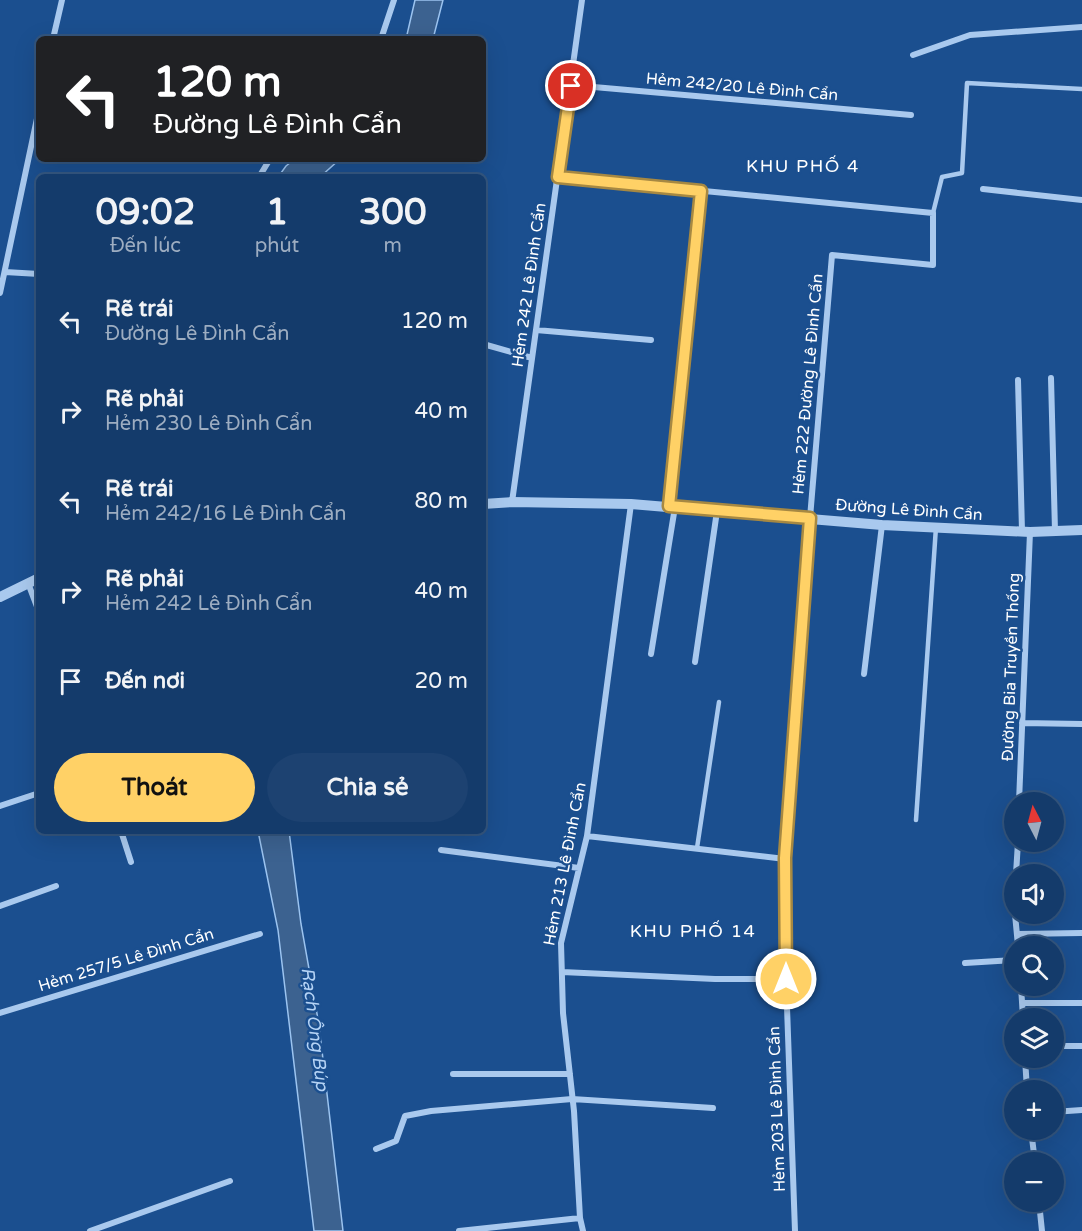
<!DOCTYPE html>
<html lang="vi">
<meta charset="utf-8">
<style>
body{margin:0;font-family:"Varela Round",sans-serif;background:#1d4271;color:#f1f3f6;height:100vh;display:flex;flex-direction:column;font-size:22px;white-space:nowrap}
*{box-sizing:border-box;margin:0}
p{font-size:20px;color:#9dadc1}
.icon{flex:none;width:33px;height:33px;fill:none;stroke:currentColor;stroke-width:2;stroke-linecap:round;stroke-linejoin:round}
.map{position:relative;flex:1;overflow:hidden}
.details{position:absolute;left:36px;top:174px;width:450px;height:660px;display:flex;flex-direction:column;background:#143b6b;border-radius:9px;box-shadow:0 6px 24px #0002,0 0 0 2px #33557e}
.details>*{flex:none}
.guide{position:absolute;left:36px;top:36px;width:450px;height:126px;border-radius:9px;box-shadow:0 6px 24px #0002,0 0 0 2px #33557e;background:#202124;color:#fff;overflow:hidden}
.needle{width:39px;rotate:354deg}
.buttons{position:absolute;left:1004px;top:792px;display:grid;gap:12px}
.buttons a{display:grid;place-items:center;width:60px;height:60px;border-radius:50%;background:#143b6b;box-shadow:0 6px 24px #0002,0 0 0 2px #33557e;font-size:30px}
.pin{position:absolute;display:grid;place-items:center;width:51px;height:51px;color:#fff;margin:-26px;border:3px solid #fff;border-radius:50%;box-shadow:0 2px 6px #0007}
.me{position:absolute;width:66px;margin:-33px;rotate:0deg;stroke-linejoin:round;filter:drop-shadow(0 0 4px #0008)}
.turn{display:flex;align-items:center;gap:21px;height:126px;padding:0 18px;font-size:27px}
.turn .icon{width:78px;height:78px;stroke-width:2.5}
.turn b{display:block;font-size:42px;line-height:51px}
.eta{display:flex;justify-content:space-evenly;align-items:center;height:102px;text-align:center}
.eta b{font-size:36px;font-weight:800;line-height:42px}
.primary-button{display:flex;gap:12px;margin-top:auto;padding:12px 18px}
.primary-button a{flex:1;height:69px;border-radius:36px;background:#ffd166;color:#111;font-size:24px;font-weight:800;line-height:69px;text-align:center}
.primary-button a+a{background:#1d4271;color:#f1f3f6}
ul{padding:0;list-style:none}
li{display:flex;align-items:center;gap:18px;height:90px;padding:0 18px}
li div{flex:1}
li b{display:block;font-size:22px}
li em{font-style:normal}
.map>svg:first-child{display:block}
</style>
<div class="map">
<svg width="1082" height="1231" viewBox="0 0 1082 1231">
<rect width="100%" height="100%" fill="#1b4f8f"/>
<path fill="#3c6290" stroke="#9cc4f0" stroke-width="1.5" d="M 415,0 L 443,0 L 433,39 L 406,39 Z
M 295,159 L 340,159 L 320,177 L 278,177 L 286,166 Z
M 258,831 L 289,831 L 301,924 L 319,1025 L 343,1231 L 314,1231 L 278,930 Z"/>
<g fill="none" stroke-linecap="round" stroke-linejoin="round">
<path stroke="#a9c9ee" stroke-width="4.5" d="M 933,213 L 942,177 L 962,173 L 967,83 L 1082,89
M 916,820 L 936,527
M 697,848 L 719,702"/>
<path stroke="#a9c9ee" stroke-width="6" d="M 53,39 L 62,0
M 381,39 L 394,0
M 913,55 L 970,35 L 1082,27
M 571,85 L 911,115
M 259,177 L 270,159
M 558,177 L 933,213 L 933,265 L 832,255 L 810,518 L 785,859 L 786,979 L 795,1231
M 983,189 L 1082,200
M 5,272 L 39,274
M 0,293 L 39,109
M 536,330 L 651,340
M 483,344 L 532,358
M 1051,378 L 1055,531
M 1018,380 L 1022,531
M 512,502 L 582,0
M 669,506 L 701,191
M 28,583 L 39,612
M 651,654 L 675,507
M 695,662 L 717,511
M 864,674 L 882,525
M 1022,723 L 1082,724
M 1019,802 L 1030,532
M 0,806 L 39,793
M 121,831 L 131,862
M 587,836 L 785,859
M 441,850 L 579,868
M 1016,874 L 1018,842
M 0,906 L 56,886
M 1015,914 L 1018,946
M 1017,934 L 1082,933
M 965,963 L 1014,960
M 562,972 L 715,979 L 786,979
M 1021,986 L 1023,1018
M 1022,1003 L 1082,1003
M 0,1013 L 260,934
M 1053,1046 L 1082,1046
M 1025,1058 L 1027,1090
M 453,1074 L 570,1074
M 1053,1112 L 1082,1110
M 1031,1130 L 1035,1162
M 376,1149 L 396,1141 L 405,1116 L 431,1111 L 572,1099 L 713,1108
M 1039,1202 L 1042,1231
M 90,1231 L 230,1181
M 459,1231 L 580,1218
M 583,1231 L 580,1218 L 574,1111 L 563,1013 L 561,943 L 587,836 L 631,504"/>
<path stroke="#a9c9ee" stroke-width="10" d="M 483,504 L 512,502 L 631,504 L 882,525 L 1030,532 L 1082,530
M 0,597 L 39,578"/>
</g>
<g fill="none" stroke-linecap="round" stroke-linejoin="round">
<g stroke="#a68842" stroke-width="15">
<path id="route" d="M 571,86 L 558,177 L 701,191 L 669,506 L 810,518 L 785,858 L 786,979"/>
</g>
<use href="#route" stroke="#ffd166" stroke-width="10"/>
</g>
<g text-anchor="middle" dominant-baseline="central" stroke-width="5" stroke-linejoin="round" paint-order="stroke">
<g font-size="16" fill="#fff" stroke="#1b4f8f">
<text transform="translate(742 87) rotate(5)">Hẻm 242/20 Lê Đình Cẩn</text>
<text transform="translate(529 285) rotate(-82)">Hẻm 242 Lê Đình Cẩn</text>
<text transform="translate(808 384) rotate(-85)">Hẻm 222 Đường Lê Đình Cẩn</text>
<text transform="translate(909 510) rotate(4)">Đường Lê Đình Cẩn</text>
<text transform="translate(1011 667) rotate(-88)">Đường Bia Truyền Thống</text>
<text transform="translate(565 864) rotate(-79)">Hẻm 213 Lê Đình Cẩn</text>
<text transform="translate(126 960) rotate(-17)">Hẻm 257/5 Lê Đình Cẩn</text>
<text transform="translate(777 1109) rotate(-92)">Hẻm 203 Lê Đình Cẩn</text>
</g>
<g font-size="18" letter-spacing="1.5" fill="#fff" stroke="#1b4f8f">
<text x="803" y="166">KHU PHỐ 4</text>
<text x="693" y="931">KHU PHỐ 14</text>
</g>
<g font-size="18" font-style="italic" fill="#b5d3f5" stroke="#1b4f8f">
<text transform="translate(315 1029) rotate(83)">Rạch Ông Búp</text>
</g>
</g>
</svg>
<div class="buttons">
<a><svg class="needle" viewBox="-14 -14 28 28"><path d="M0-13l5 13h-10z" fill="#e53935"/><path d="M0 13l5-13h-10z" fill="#9dadc1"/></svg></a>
<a><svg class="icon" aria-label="sound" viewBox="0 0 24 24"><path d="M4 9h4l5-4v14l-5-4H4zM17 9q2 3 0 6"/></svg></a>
<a><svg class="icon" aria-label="search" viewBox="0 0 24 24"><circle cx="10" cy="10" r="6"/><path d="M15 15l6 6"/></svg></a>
<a><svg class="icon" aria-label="layers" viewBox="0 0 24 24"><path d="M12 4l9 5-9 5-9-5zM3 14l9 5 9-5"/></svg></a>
<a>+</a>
<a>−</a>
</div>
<div class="pin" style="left:571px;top:86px;background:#d93025"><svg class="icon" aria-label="arrive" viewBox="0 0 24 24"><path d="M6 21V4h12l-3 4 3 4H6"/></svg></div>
<svg class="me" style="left:786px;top:979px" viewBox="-20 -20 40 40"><circle r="17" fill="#ffd166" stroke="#fff" stroke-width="3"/><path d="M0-11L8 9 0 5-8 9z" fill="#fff"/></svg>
<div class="guide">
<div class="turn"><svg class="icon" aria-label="left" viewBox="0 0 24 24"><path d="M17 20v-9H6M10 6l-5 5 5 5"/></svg><div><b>120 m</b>Đường Lê Đình Cẩn</div></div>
</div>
<section class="details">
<div class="eta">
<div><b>09:02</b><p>Đến lúc</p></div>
<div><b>1</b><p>phút</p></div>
<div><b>300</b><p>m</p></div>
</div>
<ul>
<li><svg class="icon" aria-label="left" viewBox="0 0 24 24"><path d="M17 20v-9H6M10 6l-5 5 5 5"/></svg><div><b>Rẽ trái</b><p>Đường Lê Đình Cẩn</p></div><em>120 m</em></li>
<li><svg class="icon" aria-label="right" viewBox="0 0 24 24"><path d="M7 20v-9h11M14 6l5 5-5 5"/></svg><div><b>Rẽ phải</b><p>Hẻm 230 Lê Đình Cẩn</p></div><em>40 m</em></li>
<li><svg class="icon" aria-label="left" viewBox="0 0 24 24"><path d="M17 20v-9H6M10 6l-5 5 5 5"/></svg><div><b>Rẽ trái</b><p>Hẻm 242/16 Lê Đình Cẩn</p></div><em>80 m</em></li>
<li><svg class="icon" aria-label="right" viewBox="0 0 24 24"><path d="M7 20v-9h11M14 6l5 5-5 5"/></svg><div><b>Rẽ phải</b><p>Hẻm 242 Lê Đình Cẩn</p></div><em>40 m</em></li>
<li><svg class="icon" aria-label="arrive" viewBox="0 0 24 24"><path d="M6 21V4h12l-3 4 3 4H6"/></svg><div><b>Đến nơi</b></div><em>20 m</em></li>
</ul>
<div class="primary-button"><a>Thoát</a><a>Chia sẻ</a></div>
</section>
</div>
